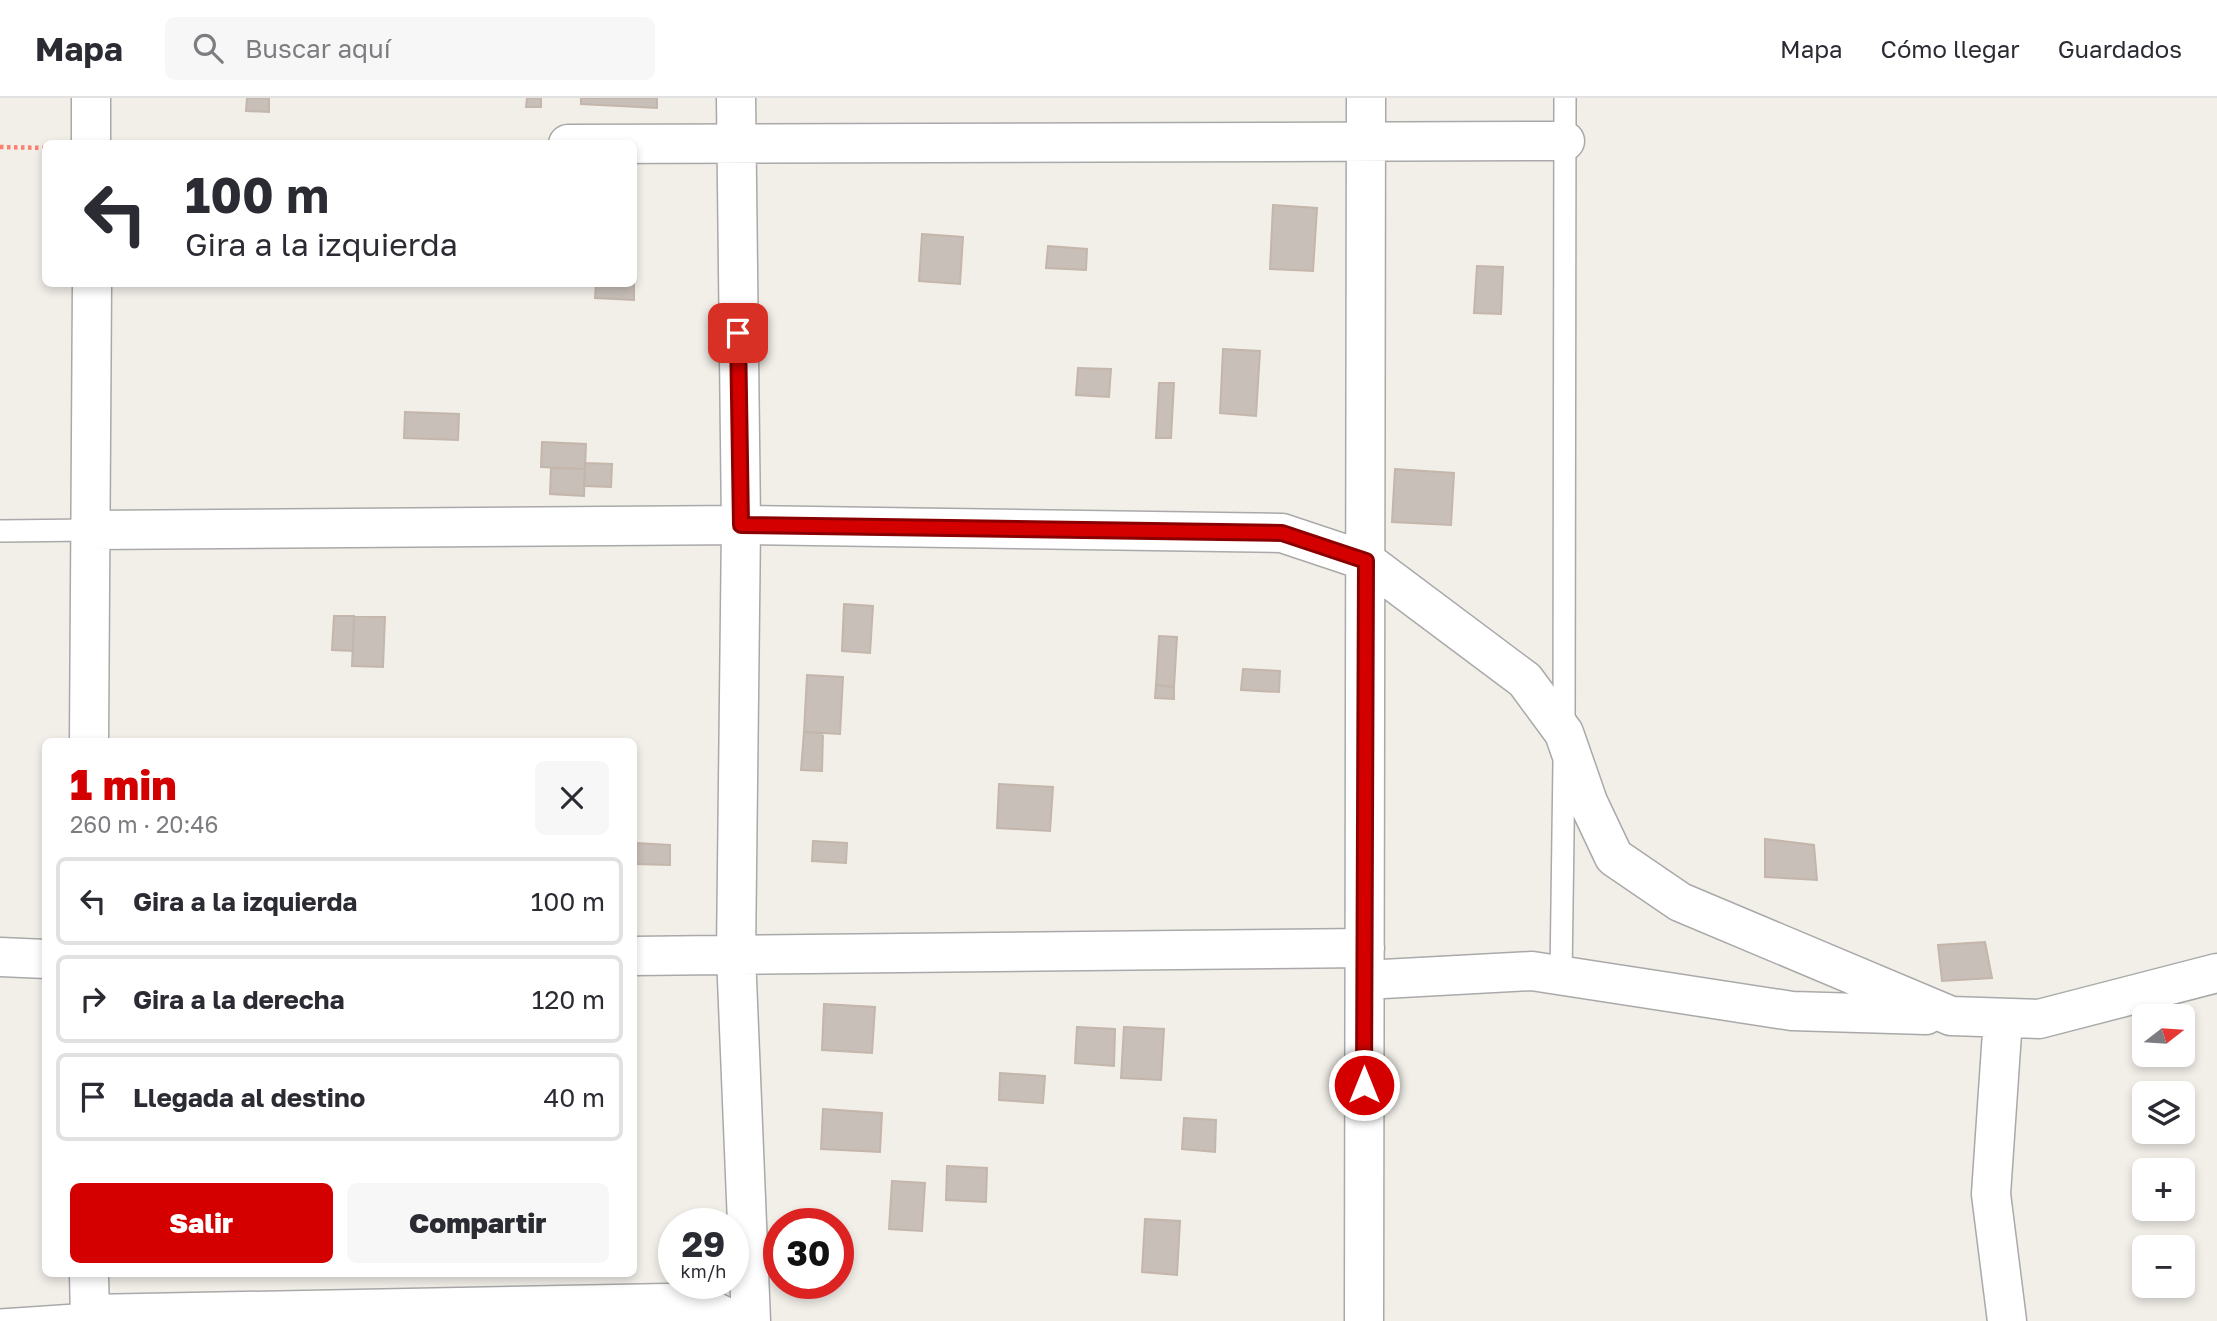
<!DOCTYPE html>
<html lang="es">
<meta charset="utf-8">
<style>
body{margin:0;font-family:"Golos Text",sans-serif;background:#f7f7f7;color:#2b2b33;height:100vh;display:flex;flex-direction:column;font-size:26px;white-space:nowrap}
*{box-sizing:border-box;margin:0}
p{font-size:23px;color:#7c7c81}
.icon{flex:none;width:38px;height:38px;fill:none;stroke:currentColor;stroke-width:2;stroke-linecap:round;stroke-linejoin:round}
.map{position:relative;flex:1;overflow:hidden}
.panel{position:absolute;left:42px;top:640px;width:595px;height:539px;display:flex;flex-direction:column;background:#fff;border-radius:10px;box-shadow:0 4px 10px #0003}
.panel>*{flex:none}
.hud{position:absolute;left:42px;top:42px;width:595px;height:147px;border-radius:10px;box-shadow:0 4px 10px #0003;background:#fff;color:#2b2b33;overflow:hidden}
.needle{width:46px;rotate:73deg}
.fabs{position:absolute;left:2132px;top:906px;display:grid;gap:14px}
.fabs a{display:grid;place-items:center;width:63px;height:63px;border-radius:10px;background:#fff;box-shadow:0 4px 10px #0003;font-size:35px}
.speed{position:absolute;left:658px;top:1110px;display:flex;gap:14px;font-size:35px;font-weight:700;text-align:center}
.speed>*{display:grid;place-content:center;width:91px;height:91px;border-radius:50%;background:#fff;box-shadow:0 4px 10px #0003;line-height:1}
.speed small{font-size:18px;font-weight:400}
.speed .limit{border:10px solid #d22;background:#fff;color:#111}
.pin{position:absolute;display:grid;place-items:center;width:60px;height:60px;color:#fff;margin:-30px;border-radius:14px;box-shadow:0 4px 10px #0006}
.me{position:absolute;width:77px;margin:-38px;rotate:0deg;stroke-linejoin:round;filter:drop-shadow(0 0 5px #0008)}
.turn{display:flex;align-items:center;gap:24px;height:147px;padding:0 28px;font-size:32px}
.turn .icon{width:91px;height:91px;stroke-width:2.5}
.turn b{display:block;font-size:49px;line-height:60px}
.round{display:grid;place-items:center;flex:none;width:74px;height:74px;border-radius:10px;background:#f7f7f7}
.head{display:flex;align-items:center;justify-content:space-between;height:119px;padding:0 28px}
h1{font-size:42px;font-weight:800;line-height:52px;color:#d40000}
.button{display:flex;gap:14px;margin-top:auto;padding:14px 28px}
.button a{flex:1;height:80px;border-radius:10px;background:#d40000;color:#fff;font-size:28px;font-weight:800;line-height:80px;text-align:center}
.button a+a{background:#f7f7f7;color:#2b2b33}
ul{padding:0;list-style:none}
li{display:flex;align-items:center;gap:21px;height:88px;margin:0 14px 10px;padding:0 14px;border:4px solid #e1e1e2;border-radius:10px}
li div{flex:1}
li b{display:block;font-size:26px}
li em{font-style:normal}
header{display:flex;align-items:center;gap:42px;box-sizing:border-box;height:98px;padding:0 35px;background:#fff;border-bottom:2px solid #e1e1e2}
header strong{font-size:33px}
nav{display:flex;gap:38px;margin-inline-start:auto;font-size:24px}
.search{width:490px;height:63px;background:#f7f7f7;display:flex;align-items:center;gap:18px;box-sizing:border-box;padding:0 24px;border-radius:10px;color:#7c7c81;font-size:26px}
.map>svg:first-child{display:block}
</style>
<header>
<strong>Mapa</strong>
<div class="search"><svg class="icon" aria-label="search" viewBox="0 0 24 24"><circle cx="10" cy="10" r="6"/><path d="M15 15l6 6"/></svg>Buscar aquí</div>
<nav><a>Mapa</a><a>Cómo llegar</a><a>Guardados</a></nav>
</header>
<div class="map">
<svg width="2217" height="1223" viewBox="0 0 2217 1223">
<rect width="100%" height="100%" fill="#f2efe9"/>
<path fill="#c7bfb8" stroke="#c4b6ab" stroke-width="2" d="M 247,0 L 269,0 L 269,14 L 246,13 Z
M 527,0 L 541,0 L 541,9 L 526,9 Z
M 581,0 L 657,0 L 657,10 L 581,6 Z
M 1273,107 L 1317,110 L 1313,173 L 1270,171 Z
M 922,136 L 963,139 L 960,186 L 919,183 Z
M 1048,148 L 1087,151 L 1086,172 L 1046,170 Z
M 634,160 L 634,202 L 595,200 L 596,186 L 634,186 Z
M 1477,168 L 1503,169 L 1501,216 L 1474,215 Z
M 1223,251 L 1260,253 L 1256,318 L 1220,315 Z
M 1078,270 L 1111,271 L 1109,299 L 1076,297 Z
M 1159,285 L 1174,285 L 1171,340 L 1156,340 Z
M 405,314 L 459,316 L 458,342 L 404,340 Z
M 542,344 L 586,346 L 585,371 L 541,369 Z
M 585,365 L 612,366 L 611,389 L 584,388 Z
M 551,370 L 585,371 L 584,398 L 550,396 Z
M 1395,371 L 1454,375 L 1451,427 L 1392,424 Z
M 844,506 L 873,508 L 870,555 L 842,553 Z
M 334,518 L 354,518 L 353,553 L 332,552 Z
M 354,518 L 385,519 L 383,569 L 352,568 Z
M 1159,538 L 1177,539 L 1174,589 L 1156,587 Z
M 1243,571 L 1280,573 L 1279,594 L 1241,592 Z
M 807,577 L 843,579 L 840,636 L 804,634 Z
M 1156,587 L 1174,589 L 1174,601 L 1155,600 Z
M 804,634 L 823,635 L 822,673 L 801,672 Z
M 999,686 L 1053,689 L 1050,733 L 997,730 Z
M 1765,741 L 1814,747 L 1817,782 L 1765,779 Z
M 813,743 L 847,745 L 846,765 L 812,763 Z
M 636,745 L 670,747 L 670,767 L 635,766 Z
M 1985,844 L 1992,880 L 1942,883 L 1938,847 Z
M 824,906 L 875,909 L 872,955 L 822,952 Z
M 1077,929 L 1115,931 L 1114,968 L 1075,965 Z
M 1124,929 L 1164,931 L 1161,982 L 1121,980 Z
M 1000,975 L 1045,978 L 1043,1005 L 999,1002 Z
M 823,1011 L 882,1015 L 880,1054 L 821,1051 Z
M 1184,1020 L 1216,1022 L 1215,1054 L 1182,1051 Z
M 947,1068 L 987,1070 L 986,1104 L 946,1102 Z
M 892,1083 L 925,1085 L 922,1133 L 889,1131 Z
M 1145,1121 L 1180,1123 L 1177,1177 L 1142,1174 Z"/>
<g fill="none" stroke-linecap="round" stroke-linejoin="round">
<g stroke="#a9a9a9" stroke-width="24">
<path id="service" d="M 0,433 L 92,432
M 1564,631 L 1565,0
M 1561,878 L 1564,664
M 0,1222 L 90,1216"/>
</g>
<g stroke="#a9a9a9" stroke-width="41">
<path id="minor" d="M 91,0 L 91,46
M 736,0 L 741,427 L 736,857 L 751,1223
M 568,46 L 1565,43
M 92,432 L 741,427 L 1282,435 L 1366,463 L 1525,582 L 1564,635 L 1588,704 L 1614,759 L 1680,804 L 1951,918 L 2039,921 L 2217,875
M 89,644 L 92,186
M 634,858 L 1365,850
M 0,859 L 46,861
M 1365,882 L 1532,873 L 1792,913 L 1926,917
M 2003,920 L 1991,1096 L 2007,1223
M 89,1176 L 90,1223
M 90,1216 L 668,1205 L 712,1212 L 734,1223
M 1364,1223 L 1366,0"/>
</g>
<path stroke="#fa8072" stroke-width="4.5" stroke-dasharray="3.5 3.5" stroke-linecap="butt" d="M 0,49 L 46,50"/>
<use href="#service" stroke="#fff" stroke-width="21"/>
<use href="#minor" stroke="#fff" stroke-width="38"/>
</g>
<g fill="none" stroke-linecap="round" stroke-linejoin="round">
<g stroke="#8a0000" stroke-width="18">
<path id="route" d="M 738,235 L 741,427 L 1282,435 L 1366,463 L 1364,987"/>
</g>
<use href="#route" stroke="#d40000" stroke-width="12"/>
</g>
</svg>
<div class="fabs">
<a><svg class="needle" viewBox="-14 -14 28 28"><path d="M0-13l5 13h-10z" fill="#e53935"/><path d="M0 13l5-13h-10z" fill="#7c7c81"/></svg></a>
<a><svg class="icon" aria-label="layers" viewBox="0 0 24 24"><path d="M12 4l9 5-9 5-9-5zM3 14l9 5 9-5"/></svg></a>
<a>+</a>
<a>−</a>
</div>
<div class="speed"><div>29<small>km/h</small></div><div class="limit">30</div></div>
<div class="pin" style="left:738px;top:235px;background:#d93025"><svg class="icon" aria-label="arrive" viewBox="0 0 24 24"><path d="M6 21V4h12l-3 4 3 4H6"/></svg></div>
<svg class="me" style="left:1364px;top:987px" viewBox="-20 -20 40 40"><circle r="17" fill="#d40000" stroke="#fff" stroke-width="3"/><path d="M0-11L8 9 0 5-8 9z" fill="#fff"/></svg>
<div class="hud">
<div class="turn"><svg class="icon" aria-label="left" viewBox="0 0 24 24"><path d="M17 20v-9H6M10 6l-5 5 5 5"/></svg><div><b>100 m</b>Gira a la izquierda</div></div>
</div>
<section class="panel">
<div class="head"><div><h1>1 min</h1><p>260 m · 20:46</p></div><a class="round"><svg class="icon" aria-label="close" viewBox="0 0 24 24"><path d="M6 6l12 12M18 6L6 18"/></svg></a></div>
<ul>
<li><svg class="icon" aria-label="left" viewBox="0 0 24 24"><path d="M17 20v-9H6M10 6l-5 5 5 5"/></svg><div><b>Gira a la izquierda</b></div><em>100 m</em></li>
<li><svg class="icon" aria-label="right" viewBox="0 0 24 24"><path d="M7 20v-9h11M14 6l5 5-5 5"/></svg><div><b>Gira a la derecha</b></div><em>120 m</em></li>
<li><svg class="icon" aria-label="arrive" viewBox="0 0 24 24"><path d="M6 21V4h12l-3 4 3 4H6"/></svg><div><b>Llegada al destino</b></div><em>40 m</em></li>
</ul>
<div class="button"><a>Salir</a><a>Compartir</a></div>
</section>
</div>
